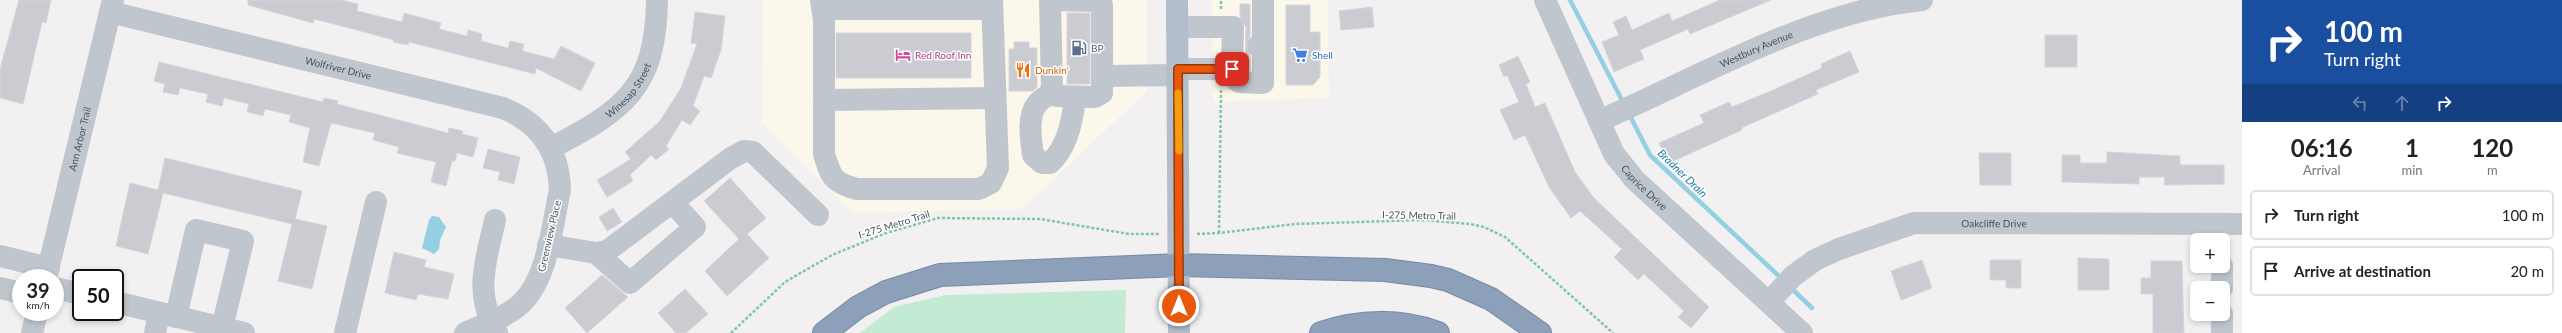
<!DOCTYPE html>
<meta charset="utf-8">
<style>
body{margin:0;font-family:Lato,sans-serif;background:#f2f2f2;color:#222;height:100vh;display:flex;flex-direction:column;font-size:15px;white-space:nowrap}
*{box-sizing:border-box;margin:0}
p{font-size:13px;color:#767676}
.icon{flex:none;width:22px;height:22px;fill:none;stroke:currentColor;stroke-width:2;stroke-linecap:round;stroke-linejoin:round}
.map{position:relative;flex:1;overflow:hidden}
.side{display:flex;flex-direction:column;background:#fff;width:320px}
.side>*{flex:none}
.hud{background:#1a4fa0;color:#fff;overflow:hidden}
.controls{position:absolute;left:2190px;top:233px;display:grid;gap:8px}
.controls a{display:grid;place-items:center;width:40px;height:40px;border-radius:6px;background:#fff;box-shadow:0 2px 6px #0003;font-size:20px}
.speed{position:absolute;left:12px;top:269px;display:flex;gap:8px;font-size:20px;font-weight:700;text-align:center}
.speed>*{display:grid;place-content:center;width:52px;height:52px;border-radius:50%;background:#fff;box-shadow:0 2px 6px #0003;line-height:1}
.speed small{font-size:10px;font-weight:400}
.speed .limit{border:2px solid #111;border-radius:6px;background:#fff;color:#111}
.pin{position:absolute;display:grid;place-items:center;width:34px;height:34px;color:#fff;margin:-17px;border-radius:8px;box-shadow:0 2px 6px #0006}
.me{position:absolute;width:44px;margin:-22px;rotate:0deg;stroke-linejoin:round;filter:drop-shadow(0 0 3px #0008)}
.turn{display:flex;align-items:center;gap:14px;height:84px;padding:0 16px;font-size:18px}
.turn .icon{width:52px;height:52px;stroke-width:2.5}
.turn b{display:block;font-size:28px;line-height:34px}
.lanes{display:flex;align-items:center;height:38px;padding:0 16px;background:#0003;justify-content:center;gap:20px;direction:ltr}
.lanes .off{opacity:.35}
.eta{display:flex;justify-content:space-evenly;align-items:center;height:68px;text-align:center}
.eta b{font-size:24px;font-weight:700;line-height:28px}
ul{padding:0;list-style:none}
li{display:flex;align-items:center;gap:12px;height:50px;margin:0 8px 6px;padding:0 8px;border:2px solid #e0e0e0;border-radius:6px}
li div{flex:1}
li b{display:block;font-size:15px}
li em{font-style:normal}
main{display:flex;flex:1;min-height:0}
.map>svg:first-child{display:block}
</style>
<main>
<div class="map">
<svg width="2242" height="333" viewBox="0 0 2242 333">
<rect width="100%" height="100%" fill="#f2f0f0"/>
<path fill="#fbf7eb" d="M 763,0 L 1147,0 L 1147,91 L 1022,209 L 853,213 L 762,122 Z
M 1212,0 L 1328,0 L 1329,98 L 1213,102 Z"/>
<path fill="#c3ebd4" d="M 1126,290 L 1125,333 L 860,333 L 894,307 L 946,295 Z"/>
<path fill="#94cfe4" d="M 432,216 L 439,217 L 446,227 L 440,240 L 439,249 L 434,254 L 422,248 L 429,220 Z"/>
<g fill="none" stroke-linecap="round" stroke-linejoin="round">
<path stroke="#94cfe4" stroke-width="4.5" d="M 1570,0 L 1624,104
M 1629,114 L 1650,155 L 1782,279
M 1790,287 L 1812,308"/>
</g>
<path fill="#caccd2" stroke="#d4d6db" d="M 19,0 L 51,0 L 46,23 L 42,22 L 23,104 L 0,98 L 0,69 Z
M 248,0 L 342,0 L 358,4 L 357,11 L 402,22 L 404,13 L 441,23 L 439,29 L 467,36 L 468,30 L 482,34 L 481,41 L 508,48 L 510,41 L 524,44 L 522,51 L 554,59 L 561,46 L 595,63 L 581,91 L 536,68 L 535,74 L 409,42 L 408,45 L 393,42 L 394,40 L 338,25 L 314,19 L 313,23 L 248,5 Z
M 1720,0 L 1771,0 L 1690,34 L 1688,29 L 1640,50 L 1644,59 L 1614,72 L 1602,42 L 1619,35 L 1613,22 L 1626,16 L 1632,30 L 1669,13 L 1672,21 Z
M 1240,4 L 1250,4 L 1250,36 L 1246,46 L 1250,56 L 1250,70 L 1245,70 L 1245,67 L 1246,27 L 1240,17 Z
M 1286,5 L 1310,5 L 1310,32 L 1320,32 L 1320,77 L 1313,85 L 1286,85 Z
M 1372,7 L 1374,27 L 1341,30 L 1339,11 Z
M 695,12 L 725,16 L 721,50 L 711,78 L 704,76 L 693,106 L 700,111 L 690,125 L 682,120 L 666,146 L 669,149 L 656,160 L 651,155 L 630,175 L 633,181 L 607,197 L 597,180 L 631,159 L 625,152 L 660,121 L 681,88 L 697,44 L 691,43 Z
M 1067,13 L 1090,13 L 1090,84 L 1067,84 Z
M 836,33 L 971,33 L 971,78 L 836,78 Z
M 2045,35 L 2077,35 L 2077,67 L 2045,67 Z
M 1014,42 L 1029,42 L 1029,48 L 1037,48 L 1037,87 L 1033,91 L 1009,91 L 1009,49 L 1014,49 Z
M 1850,51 L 1859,72 L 1816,90 L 1818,94 L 1741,128 L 1742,130 L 1669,163 L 1659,143 L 1704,123 L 1700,115 L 1729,102 L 1732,107 L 1771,91 L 1822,68 L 1821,64 Z
M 1518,56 L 1530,82 L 1526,84 L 1535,107 L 1545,103 L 1575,172 L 1594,198 L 1709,307 L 1691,328 L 1678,317 L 1684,311 L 1644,274 L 1638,280 L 1614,257 L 1622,249 L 1580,211 L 1571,218 L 1549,187 L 1525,135 L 1514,140 L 1500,110 L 1519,102 L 1507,75 L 1504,77 L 1499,65 Z
M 159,62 L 323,102 L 324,98 L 338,101 L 337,104 L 448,133 L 449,128 L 463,131 L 462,134 L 478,138 L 473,157 L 457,153 L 455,161 L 452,161 L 446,186 L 431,182 L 436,162 L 397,153 L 399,147 L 373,140 L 375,133 L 331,123 L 319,166 L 303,162 L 310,128 L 289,122 L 291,115 L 265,109 L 263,116 L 247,112 L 249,104 L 224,98 L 222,106 L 206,102 L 208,94 L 180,88 L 178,95 L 163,92 L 165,84 L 154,81 Z
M 488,149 L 520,157 L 514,184 L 498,180 L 500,172 L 483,168 Z
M 2107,152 L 2180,156 L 2180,165 L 2224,165 L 2224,184 L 2164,185 L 2165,177 L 2139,177 L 2139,184 L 2062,182 L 2062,155 L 2080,155 L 2080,163 L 2107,163 Z
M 1979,153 L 2011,153 L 2011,185 L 1980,185 Z
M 165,158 L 302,191 L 295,219 L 327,226 L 312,289 L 278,281 L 292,224 L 163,193 L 148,254 L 116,246 L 130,183 L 158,190 Z
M 730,178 L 766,218 L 747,234 L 769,258 L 727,296 L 705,271 L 739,239 L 704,201 Z
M 613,208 L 622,222 L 607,231 L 599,217 Z
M 394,252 L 426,260 L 424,267 L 454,274 L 448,299 L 418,294 L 416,300 L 385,293 Z
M 2078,258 L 2109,259 L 2109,290 L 2078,290 Z
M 1922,260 L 1932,288 L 1901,300 L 1891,271 Z
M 1990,260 L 2021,260 L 2021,288 L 2006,288 L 2006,280 L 1990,280 Z
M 2151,261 L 2182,261 L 2184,333 L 2153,333 L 2153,294 L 2141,294 L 2141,278 L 2151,278 Z
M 602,275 L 628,297 L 587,333 L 565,308 Z
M 685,289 L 708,314 L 686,333 L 676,333 L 658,313 Z"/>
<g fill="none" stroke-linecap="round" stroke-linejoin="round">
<g stroke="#778ba6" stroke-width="24">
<path id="highway" d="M 824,333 L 858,307 L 886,292 L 940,275 L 1179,265 L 1385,270 L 1431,276 L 1448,280 L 1491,299 L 1540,333
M 1321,333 C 1359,320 1400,319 1438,333"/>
</g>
<path stroke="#7ec6a6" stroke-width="2.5" stroke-dasharray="3 2" stroke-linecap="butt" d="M 1221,9 L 1221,0
M 1219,233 L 1221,90
M 1197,234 L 1219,233 L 1295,224 L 1422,220 L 1470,224 L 1484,227 L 1505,237 L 1613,333
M 731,333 L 785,282 L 832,255 L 886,233 L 938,218 L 1040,219 L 1129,234 L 1160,234"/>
<g stroke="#bfc6cd" stroke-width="22">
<path d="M 821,0 L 824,20 L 824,154 C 831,177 833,183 857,189 L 979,189 L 991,183 L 998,168 L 992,0"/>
<path d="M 1050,0 L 1052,92 L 1056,96 L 1095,97 L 1102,93 L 1102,5 L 1097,1 L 1050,0"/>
<path id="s1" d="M 1545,0 L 1614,154 L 1635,180 L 1802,333"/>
<path d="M 823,9 L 992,9"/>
<path id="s2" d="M 110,12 L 503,108 C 540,123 559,150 560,190 C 552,225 548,283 517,307 C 502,319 483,325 465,333"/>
<path d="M 1177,27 L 1233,27 L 1232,69 L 1178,69"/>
<path d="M 1258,46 L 1263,46 L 1263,0"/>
<path d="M 1232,69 L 1235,79 L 1239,82 L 1263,83 L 1263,46"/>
<path d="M 1102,76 L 1178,75"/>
<path d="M 1052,92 C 1047,96 1040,100 1037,104 C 1027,116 1031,140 1033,155 L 1042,163 L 1050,163 C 1067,148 1073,118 1075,97"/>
<path d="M 825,100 L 995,98"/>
<path id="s3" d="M 1599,121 C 1700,77 1811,11 1922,0"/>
<path id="s4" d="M 551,148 C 624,110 656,88 657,0"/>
<path d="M 495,220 C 486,261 473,293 497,333"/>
<path d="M 548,245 L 596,253 L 607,251 L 731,158 L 744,151 L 753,152 L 818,215"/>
<path d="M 596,253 L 630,283 L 695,227 L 673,203"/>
<path d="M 0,256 L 49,268"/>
<path id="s5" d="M 46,278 L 113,0"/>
<path d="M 0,288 L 21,293"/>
<path d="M 55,288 L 81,294"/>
<path d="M 2222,288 L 2222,266"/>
<path id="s6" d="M 1770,301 L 1793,276 L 1815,260 L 1839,249 L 1914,223 L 2242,224"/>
<path d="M 115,302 L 244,333"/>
<path d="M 2222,314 L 2222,333"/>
<path d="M 176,317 L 196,230 L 243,241 L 222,328"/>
<path d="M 32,333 L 37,312"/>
<path d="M 155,333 L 159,313"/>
<path d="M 345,333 L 376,202"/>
</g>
<path stroke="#b2becc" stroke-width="22" d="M 1177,0 L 1179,333"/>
<use href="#highway" stroke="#8ca0ba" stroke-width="22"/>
</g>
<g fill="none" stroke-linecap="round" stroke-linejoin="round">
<g stroke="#983908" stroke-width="10">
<path id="route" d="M 1179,306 L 1178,69 L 1232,69"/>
</g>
<use href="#route" stroke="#ea580c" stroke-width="7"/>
<path stroke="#f59e0b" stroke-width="7" d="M 1178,93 L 1179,151"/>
</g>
<defs>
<g id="fuel-bare" transform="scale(1.2)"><path d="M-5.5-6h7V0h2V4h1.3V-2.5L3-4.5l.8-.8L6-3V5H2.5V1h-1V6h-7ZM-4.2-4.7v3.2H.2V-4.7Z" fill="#5c6f8a" stroke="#fff" stroke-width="2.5" paint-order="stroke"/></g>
<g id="hotel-bare" transform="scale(1.2)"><path d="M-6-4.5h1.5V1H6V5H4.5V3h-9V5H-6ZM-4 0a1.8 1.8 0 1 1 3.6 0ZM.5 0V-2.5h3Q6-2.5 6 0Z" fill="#d1479c" stroke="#fff" stroke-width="2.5" paint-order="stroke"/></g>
<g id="supermarket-bare" transform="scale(1.2)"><path d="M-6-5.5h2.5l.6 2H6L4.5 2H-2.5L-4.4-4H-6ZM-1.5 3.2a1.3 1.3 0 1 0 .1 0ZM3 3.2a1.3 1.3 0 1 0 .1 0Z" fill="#3f7fe0" stroke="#fff" stroke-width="2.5" paint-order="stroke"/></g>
<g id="restaurant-bare" transform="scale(1.2)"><path d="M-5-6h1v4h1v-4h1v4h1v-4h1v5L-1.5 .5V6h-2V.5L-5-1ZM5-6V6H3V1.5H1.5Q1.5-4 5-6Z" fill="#e8710a" stroke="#fff" stroke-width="2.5" paint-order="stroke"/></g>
</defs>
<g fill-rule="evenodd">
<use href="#fuel-bare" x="1079" y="48"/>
<use href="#hotel-bare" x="903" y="55"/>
<use href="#supermarket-bare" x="1300" y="55"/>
<use href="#restaurant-bare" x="1023" y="70"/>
</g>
<g text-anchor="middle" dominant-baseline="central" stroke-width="3" stroke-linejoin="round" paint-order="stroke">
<g font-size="10" fill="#4e5e75" stroke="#fff" text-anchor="start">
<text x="1091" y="48">BP</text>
</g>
<g font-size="10" fill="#49525c" stroke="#fff">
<text stroke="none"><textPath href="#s3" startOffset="173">Westbury Avenue</textPath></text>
<text stroke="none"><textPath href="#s2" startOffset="235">Wolfriver Drive</textPath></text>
<text stroke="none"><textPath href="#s4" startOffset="98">Winesap Street</textPath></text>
<text stroke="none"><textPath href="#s5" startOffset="143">Ann Arbor Trail</textPath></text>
<text stroke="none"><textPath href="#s1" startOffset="214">Caprice Drive</textPath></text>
<text transform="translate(1419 215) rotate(1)">I-275 Metro Trail</text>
<text stroke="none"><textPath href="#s6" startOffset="247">Oakcliffe Drive</textPath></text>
<text transform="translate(894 224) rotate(-17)">I-275 Metro Trail</text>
<text transform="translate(549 236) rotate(-77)">Greenview Place</text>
</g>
<g font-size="10" fill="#b23c85" stroke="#fff" text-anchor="start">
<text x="915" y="55">Red Roof Inn</text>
</g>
<g font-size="10" fill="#366cbe" stroke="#fff" text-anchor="start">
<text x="1312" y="55">Shell</text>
</g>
<g font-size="10" fill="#c56008" stroke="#fff" text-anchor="start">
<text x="1035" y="70">Dunkin'</text>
</g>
<g font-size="11" font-style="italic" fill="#197c9f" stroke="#fff">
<text transform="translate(1683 173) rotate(44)">Bradner Drain</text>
</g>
</g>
</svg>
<div class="controls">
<a>+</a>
<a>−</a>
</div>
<div class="speed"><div>39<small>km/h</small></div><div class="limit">50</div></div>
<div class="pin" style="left:1232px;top:69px;background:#d93025"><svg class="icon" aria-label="arrive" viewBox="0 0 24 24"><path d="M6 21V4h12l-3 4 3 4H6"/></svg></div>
<svg class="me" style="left:1179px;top:306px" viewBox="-20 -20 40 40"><circle r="17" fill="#ea580c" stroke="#fff" stroke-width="3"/><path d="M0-11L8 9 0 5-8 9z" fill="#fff"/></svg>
</div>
<section class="side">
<div class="hud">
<div class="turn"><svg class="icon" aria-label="right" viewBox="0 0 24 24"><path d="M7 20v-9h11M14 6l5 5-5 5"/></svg><div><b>100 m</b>Turn right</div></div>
<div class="lanes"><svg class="icon off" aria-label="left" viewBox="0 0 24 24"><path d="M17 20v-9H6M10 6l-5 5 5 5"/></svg><svg class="icon off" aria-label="ahead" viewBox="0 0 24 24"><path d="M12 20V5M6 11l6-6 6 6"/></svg><svg class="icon" aria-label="right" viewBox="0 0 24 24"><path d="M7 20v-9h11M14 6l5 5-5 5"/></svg></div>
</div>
<div class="eta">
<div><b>06:16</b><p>Arrival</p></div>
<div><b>1</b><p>min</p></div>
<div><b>120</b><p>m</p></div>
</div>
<ul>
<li><svg class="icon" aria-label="right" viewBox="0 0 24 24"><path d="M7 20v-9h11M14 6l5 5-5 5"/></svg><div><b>Turn right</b></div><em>100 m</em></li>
<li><svg class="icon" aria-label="arrive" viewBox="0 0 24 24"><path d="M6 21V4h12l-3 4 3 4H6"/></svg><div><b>Arrive at destination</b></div><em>20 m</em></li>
</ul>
</section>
</main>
